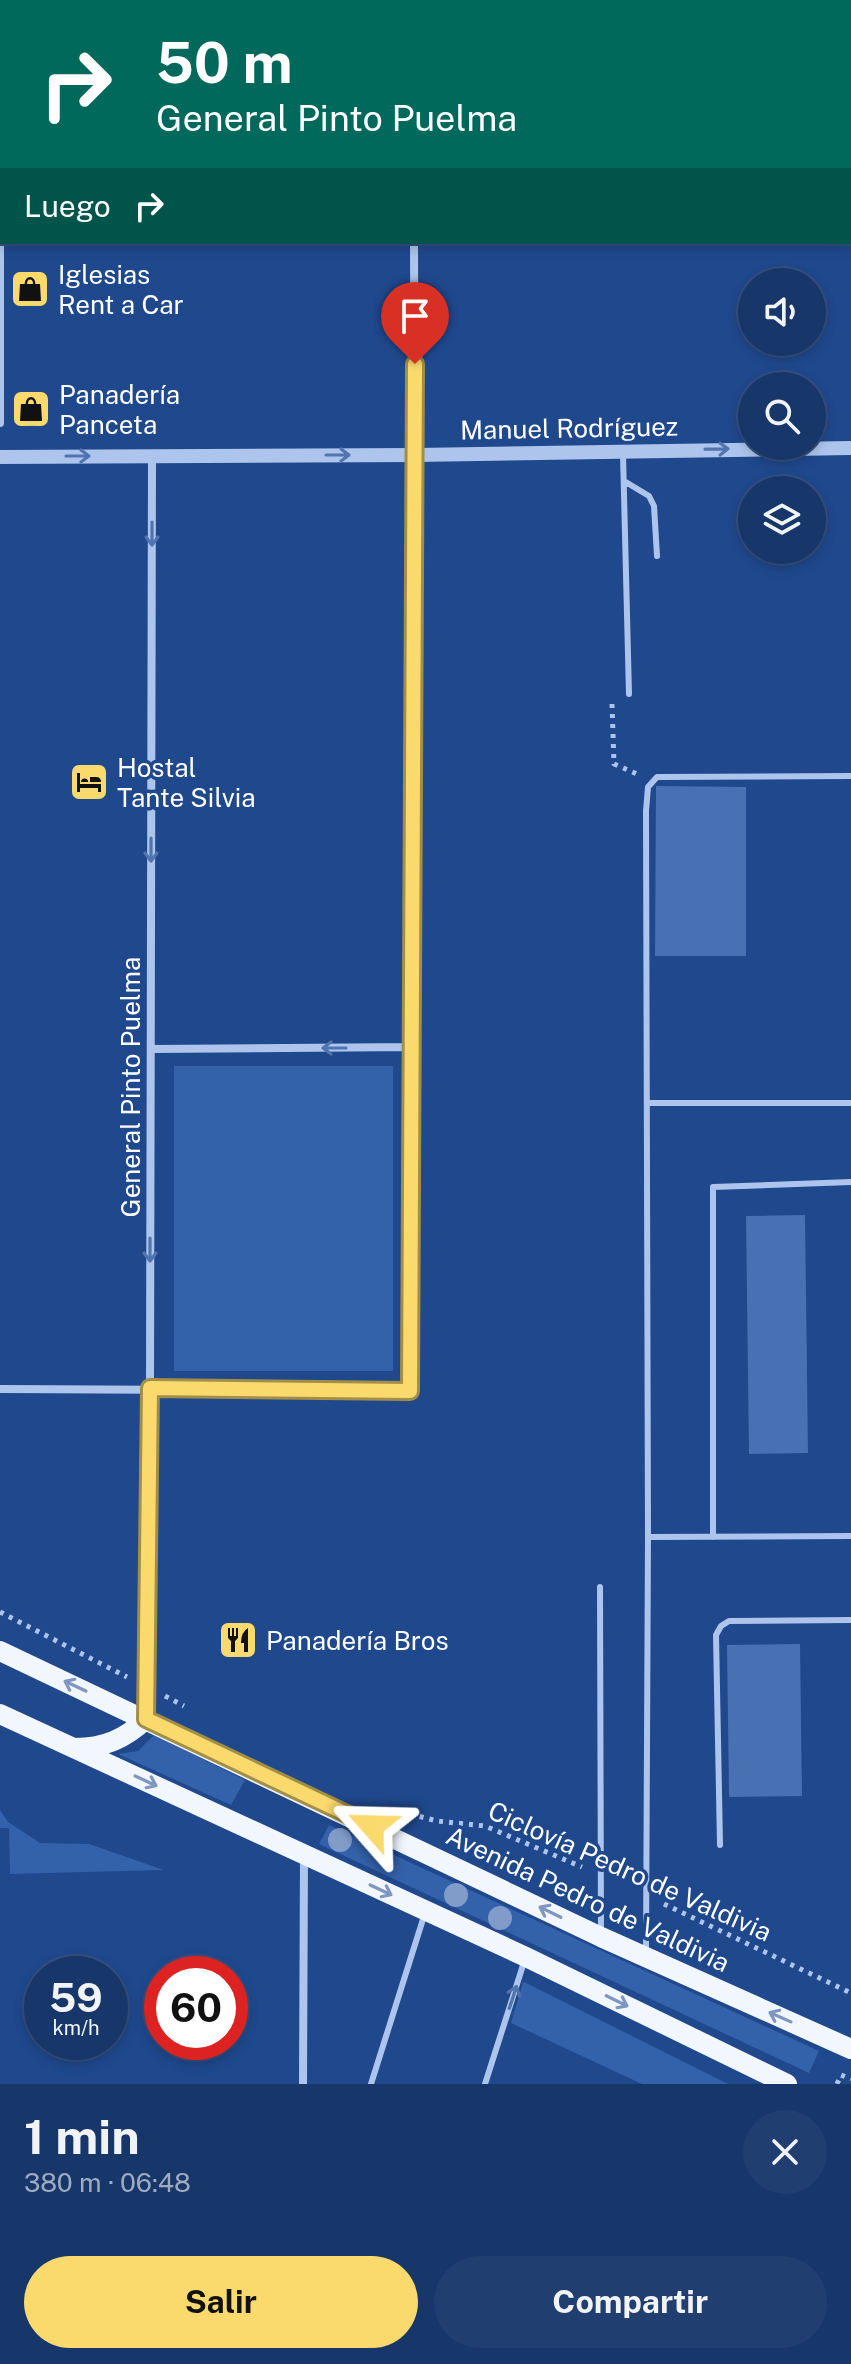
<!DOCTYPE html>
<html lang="es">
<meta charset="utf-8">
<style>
body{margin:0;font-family:"Public Sans",sans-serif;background:#203e70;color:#f1f3f6;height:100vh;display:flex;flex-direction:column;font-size:30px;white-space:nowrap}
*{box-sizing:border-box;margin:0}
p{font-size:26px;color:#9eabc1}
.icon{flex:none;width:44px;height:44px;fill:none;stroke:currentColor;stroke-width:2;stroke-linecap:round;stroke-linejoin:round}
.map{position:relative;height:2084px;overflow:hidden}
.panel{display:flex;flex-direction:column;background:#17366a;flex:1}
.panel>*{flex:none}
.banner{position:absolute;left:0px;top:0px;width:852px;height:244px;box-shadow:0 4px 12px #0003,0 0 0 2px #36507e;background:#00695c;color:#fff;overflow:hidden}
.tools{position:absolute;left:738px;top:268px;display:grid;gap:16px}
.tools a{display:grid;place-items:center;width:88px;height:88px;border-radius:50%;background:#17366a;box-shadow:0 4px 12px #0003,0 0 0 2px #36507e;font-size:40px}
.speed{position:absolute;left:24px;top:1956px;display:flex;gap:16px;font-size:40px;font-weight:700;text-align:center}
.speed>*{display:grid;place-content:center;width:104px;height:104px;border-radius:50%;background:#17366a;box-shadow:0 4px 12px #0003,0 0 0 2px #36507e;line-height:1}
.speed small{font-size:20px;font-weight:400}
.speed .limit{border:12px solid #d22;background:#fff;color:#111}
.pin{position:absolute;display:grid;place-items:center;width:68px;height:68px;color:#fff;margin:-82px -34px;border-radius:50% 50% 50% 0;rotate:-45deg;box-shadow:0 0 8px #0007}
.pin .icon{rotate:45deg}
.me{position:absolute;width:88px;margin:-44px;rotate:295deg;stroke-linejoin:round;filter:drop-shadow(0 0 6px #0008)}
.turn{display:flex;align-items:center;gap:28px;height:168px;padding:0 24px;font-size:36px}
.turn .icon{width:104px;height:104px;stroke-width:2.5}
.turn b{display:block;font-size:56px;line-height:68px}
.then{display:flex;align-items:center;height:76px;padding:0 24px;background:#0003;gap:16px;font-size:30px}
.round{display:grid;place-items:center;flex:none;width:84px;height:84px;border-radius:42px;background:#203e70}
.headline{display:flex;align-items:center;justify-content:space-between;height:136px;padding:0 24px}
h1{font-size:48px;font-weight:700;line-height:60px}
.button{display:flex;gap:16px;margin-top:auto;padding:16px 24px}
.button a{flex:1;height:92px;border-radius:48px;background:#fada6d;color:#111;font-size:32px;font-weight:700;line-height:92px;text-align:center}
.button a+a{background:#203e70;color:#f1f3f6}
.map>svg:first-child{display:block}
</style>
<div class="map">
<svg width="851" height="2084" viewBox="0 0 851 2084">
<rect width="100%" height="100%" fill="#1f488d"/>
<path fill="#3361aa" d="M 174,1066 L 393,1066 L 393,1371 L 174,1371 Z
M 154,1735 L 245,1780 L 231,1805 L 118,1754 L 138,1751 Z
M 0,1810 L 8,1822 L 40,1843 L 89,1844 L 164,1870 L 10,1874 L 9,1828 L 0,1828 Z
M 329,1825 L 819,2051 L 809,2073 L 319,1844 Z
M 523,1982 L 524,1982 L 728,2084 L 642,2084 L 511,2023 Z"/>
<path fill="#4871b4" d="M 656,786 L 746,787 L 746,956 L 655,956 Z
M 805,1215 L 808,1453 L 749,1454 L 746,1216 Z
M 800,1644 L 802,1796 L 729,1797 L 727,1645 Z"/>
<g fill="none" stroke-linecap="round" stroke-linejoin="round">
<path stroke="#adc5ec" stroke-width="5" stroke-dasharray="4 6" stroke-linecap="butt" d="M 612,704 L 614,764 L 637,774
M 0,1612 L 127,1677
M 165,1696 L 184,1706
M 410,1814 L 437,1821 L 485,1826 L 582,1867
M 664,1904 L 851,1993
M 837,2084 L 841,2075 L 851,2079"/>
<path stroke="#adc5ec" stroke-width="6" d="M 623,454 L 629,694
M 624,481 L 649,496 L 654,506 L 657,556
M 647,1103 L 851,1103
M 648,1537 L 646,811 L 648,787 L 657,777 L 851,776
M 713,1537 L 713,1187 L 851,1182
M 600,1587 L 601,1933
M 720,1845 L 716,1635 L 721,1626 L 729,1621 L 851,1620
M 646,1951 L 648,1537 L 851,1536
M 371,2084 L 424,1916
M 485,2084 L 524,1962"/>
<path stroke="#adc5ec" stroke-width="8" d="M 413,0 L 413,2
M 0,79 L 1,0
M 850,135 L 851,135
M 0,146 L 0,423
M 151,1049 L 412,1047
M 0,1389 L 410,1391 L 415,496 L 414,242
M 146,1719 L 150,1388 L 152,456
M 303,2084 L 304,1857"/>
<path stroke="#adc5ec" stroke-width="14" d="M 0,457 L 415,455 L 851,448"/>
<path stroke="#f2f6ff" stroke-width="20" d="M 0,1651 L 601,1937 L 851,2049
M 0,1714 L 526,1957 L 787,2084
M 75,1748 C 104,1748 125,1739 146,1719"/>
</g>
<g fill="#819cc8">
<circle cx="340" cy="1840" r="12"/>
<circle cx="456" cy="1895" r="12"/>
<circle cx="500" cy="1918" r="12"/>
</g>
<defs><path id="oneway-shaft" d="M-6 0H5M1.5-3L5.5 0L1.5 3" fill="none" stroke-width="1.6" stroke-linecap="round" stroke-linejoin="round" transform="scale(2)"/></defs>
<g stroke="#5174ae">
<use href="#oneway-shaft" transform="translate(717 449) rotate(-1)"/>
<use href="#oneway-shaft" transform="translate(338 455)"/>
<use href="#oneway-shaft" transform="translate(78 456)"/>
<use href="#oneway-shaft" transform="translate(152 534) rotate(90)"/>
<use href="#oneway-shaft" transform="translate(151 850) rotate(90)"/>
<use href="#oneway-shaft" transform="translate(334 1048) rotate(180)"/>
<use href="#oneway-shaft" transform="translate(150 1250) rotate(90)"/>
<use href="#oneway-shaft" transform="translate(513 1997) rotate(-72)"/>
</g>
<g stroke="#7e96c0">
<use href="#oneway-shaft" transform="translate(75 1686) rotate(-155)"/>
<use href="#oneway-shaft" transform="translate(146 1781) rotate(25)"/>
<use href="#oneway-shaft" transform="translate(381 1890) rotate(25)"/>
<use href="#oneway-shaft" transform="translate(550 1912) rotate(-154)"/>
<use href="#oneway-shaft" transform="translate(617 2001) rotate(26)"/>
<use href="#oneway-shaft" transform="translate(780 2017) rotate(-156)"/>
</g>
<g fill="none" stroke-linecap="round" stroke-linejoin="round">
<g stroke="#a28e47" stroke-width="20">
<path id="route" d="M 372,1826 L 146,1719 L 150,1388 L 410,1391 L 415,364"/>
</g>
<use href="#route" stroke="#fada6d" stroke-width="14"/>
</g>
<defs>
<g id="shop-square" transform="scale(2)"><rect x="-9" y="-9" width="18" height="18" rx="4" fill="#fada6d" stroke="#1f488d"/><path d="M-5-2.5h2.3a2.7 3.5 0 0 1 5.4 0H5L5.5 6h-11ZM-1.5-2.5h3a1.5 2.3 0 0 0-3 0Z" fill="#111"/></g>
<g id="hotel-square" transform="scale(2)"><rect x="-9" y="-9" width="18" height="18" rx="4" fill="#fada6d" stroke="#1f488d"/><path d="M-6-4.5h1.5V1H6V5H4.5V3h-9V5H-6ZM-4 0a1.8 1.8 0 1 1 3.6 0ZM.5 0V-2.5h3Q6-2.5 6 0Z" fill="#111"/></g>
<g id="restaurant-square" transform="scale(2)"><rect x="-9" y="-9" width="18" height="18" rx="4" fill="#fada6d" stroke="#1f488d"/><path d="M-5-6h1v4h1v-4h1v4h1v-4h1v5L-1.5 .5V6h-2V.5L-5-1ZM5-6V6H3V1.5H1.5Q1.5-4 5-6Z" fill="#111"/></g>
</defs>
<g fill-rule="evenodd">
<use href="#shop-square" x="30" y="289"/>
<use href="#shop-square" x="31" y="409"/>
<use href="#hotel-square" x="89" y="782"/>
<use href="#restaurant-square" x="238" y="1640"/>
</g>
<g text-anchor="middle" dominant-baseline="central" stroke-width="7" stroke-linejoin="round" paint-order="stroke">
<g font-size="26" fill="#fff" stroke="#1f488d" text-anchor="start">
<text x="58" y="274">Iglesias<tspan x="58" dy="30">Rent a Car</tspan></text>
<text x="59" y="394">Panadería<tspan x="59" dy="30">Panceta</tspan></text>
<text x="117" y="767">Hostal<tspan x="117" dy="30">Tante Silvia</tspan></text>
<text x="266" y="1640">Panadería Bros</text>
</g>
<g font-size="26" fill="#fff" stroke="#1f488d">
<text transform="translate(569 428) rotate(-1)">Manuel Rodríguez</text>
<text transform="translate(130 1087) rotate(-90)">General Pinto Puelma</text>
<text transform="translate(630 1871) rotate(24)">Ciclovía Pedro de Valdivia</text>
<text transform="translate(588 1899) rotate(25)">Avenida Pedro de Valdivia</text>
</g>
</g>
</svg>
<div class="tools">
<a><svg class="icon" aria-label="sound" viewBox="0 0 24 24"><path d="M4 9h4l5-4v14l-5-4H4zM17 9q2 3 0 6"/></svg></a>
<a><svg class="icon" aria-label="search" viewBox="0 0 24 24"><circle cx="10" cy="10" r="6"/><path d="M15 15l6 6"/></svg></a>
<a><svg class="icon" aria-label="layers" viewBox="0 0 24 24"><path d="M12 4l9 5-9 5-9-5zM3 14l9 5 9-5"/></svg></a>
</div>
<div class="speed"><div>59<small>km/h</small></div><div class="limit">60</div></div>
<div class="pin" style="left:415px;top:364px;background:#d93025"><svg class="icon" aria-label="arrive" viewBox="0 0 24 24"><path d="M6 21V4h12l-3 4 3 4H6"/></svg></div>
<svg class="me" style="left:372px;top:1826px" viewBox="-20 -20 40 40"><path d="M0-17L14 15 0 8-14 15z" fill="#fada6d" stroke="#fff" stroke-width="4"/></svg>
<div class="banner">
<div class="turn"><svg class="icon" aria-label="right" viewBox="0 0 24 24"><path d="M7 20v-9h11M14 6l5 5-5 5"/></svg><div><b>50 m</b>General Pinto Puelma</div></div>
<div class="then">Luego<svg class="icon" aria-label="right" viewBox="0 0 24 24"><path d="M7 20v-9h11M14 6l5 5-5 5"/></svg></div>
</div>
</div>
<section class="panel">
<div class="headline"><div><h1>1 min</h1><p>380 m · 06:48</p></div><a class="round"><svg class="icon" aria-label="close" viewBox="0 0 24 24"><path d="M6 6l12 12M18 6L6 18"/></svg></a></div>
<div class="button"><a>Salir</a><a>Compartir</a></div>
</section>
